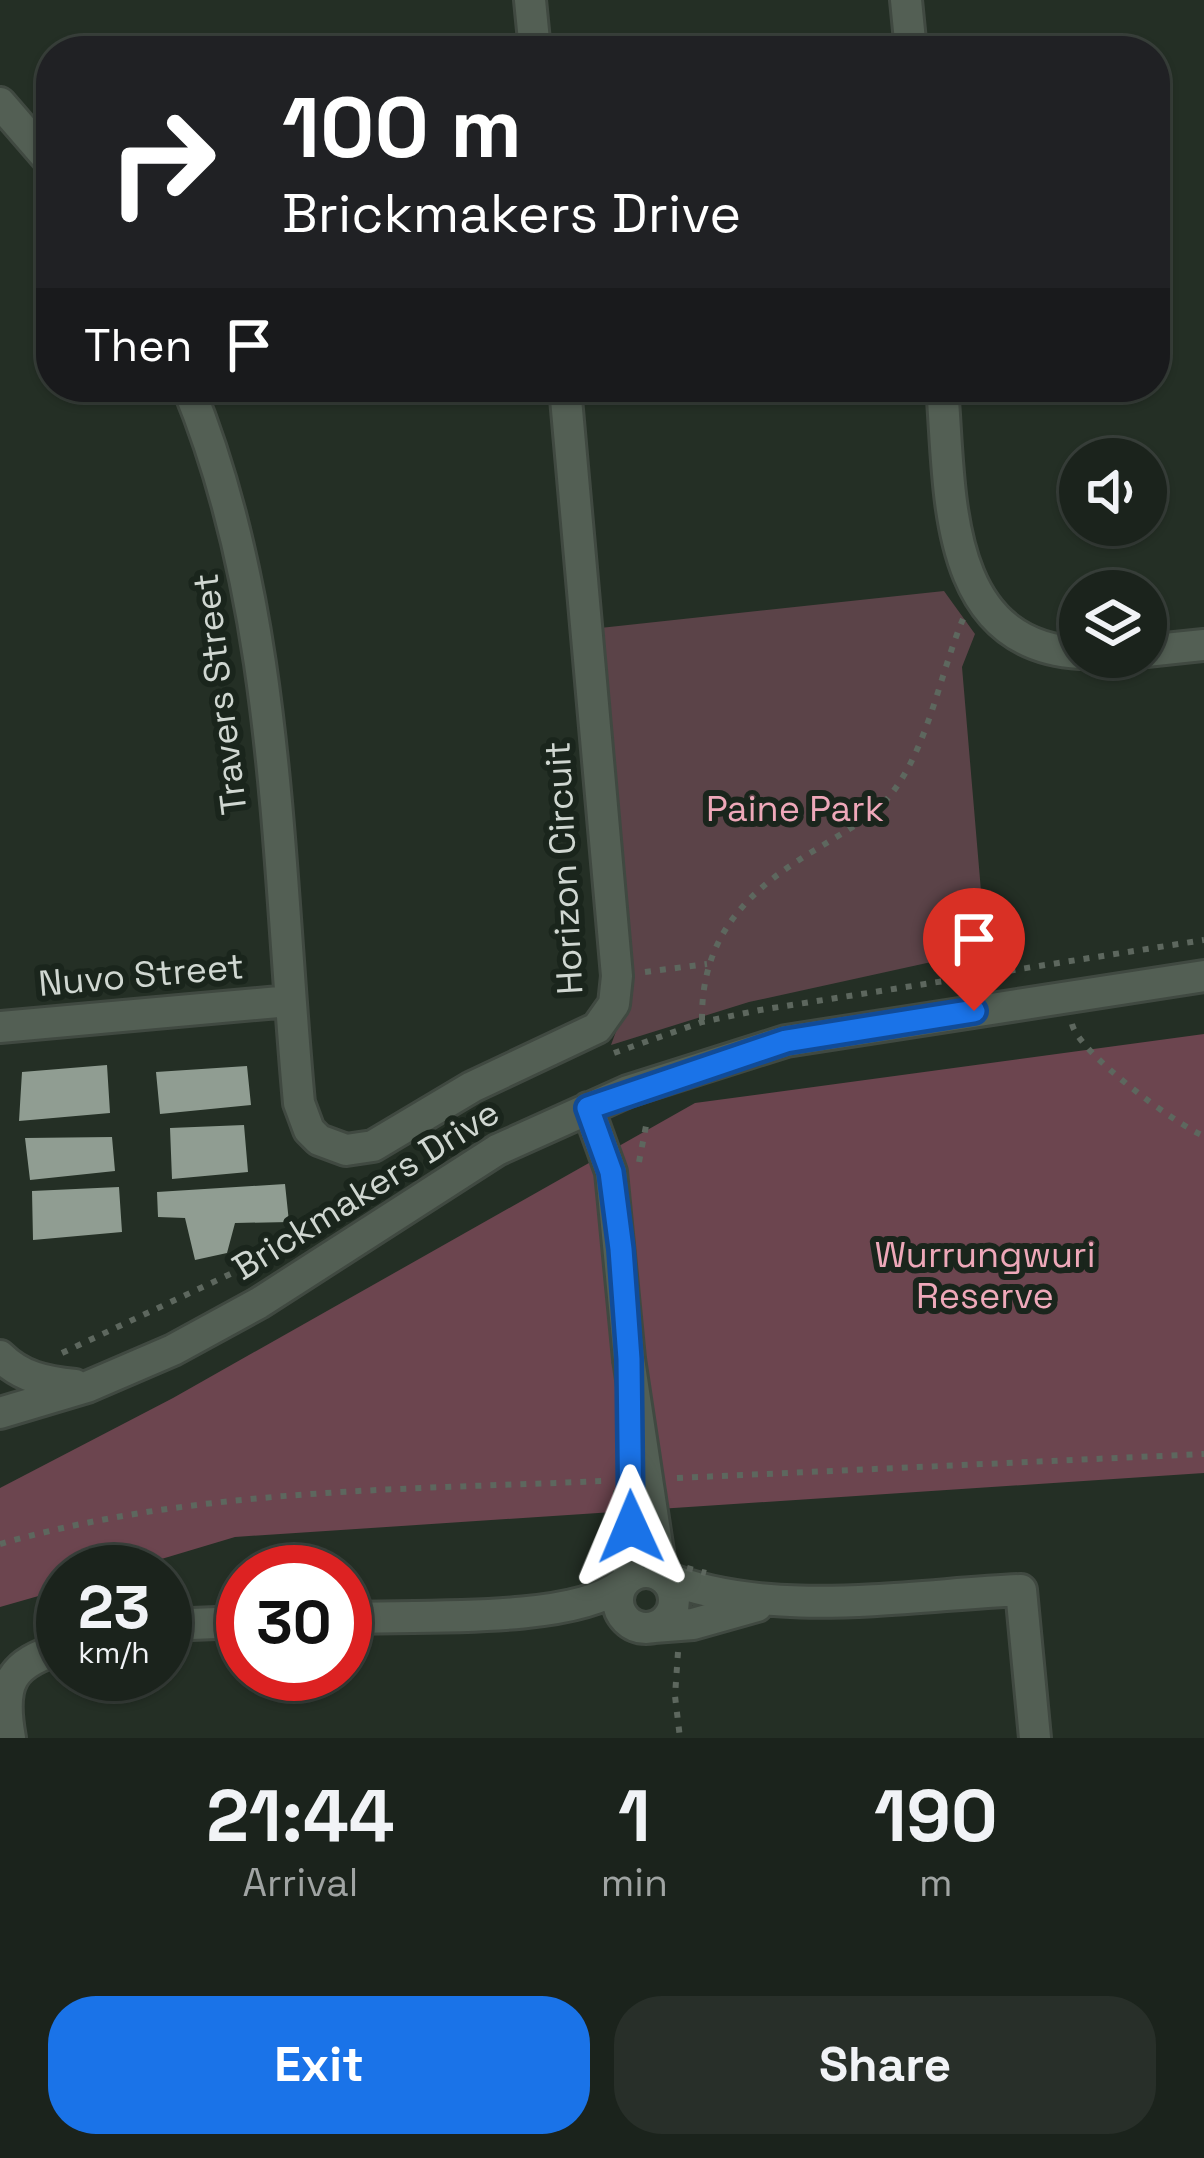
<!DOCTYPE html>
<style>
body{margin:0;font-family:"Space Grotesk",sans-serif;background:#282f29;color:#f1f3f6;height:100vh;display:flex;flex-direction:column;font-size:45px;white-space:nowrap}
*{box-sizing:border-box;margin:0}
p{font-size:39px;color:#a0a4a3}
.icon{flex:none;width:66px;height:66px;fill:none;stroke:currentColor;stroke-width:2;stroke-linecap:round;stroke-linejoin:round}
.map{position:relative;height:1738px;overflow:hidden}
.panel{display:flex;flex-direction:column;background:#1b231c;flex:1}
.panel>*{flex:none}
.top-card{position:absolute;left:36px;top:36px;width:1134px;height:366px;border-radius:48px;box-shadow:0 3px 9px #0004,0 0 0 3px #39403b;background:#202124;color:#fff;overflow:hidden}
.controls{position:absolute;left:1059px;top:438px;display:grid;gap:24px}
.controls a{display:grid;place-items:center;width:108px;height:108px;border-radius:50%;background:#1b231c;box-shadow:0 3px 9px #0004,0 0 0 3px #39403b;font-size:60px}
.speed{position:absolute;left:36px;top:1545px;display:flex;gap:24px;font-size:60px;font-weight:700;text-align:center}
.speed>*{display:grid;place-content:center;width:156px;height:156px;border-radius:50%;background:#1b231c;box-shadow:0 3px 9px #0004,0 0 0 3px #39403b;line-height:1}
.speed small{font-size:30px;font-weight:400}
.speed .limit{border:18px solid #d22;background:#fff;color:#111}
.pin{position:absolute;display:grid;place-items:center;width:102px;height:102px;color:#fff;margin:-123px -51px;border-radius:50% 50% 50% 0;rotate:-45deg;box-shadow:0 0 12px #0007}
.pin .icon{rotate:45deg}
.me{position:absolute;width:132px;margin:-66px;rotate:359deg;stroke-linejoin:round;filter:drop-shadow(0 0 9px #0008)}
.turn{display:flex;align-items:center;gap:42px;height:252px;padding:0 48px;font-size:54px}
.turn .icon{width:156px;height:156px;stroke-width:2.5}
.turn b{display:block;font-size:84px;line-height:102px}
.then{display:flex;align-items:center;height:114px;padding:0 48px;background:#0003;gap:24px;font-size:45px}
.eta{display:flex;justify-content:space-evenly;align-items:center;height:204px;text-align:center}
.eta b{font-size:72px;font-weight:800;line-height:84px}
.primary-button{display:flex;gap:24px;margin-top:auto;padding:24px 48px}
.primary-button a{flex:1;height:138px;border-radius:48px;background:#1a73e8;color:#fff;font-size:48px;font-weight:800;line-height:138px;text-align:center}
.primary-button a+a{background:#282f29;color:#f1f3f6}
.map>svg:first-child{display:block}
</style>
<div class="map">
<svg width="1204" height="1738" viewBox="0 0 1204 1738">
<rect width="100%" height="100%" fill="#242f25"/>
<path fill="#5b4348" d="M 944,591 L 975,634 L 962,667 L 986,950 L 749,1002 L 611,1045 L 633,985 L 600,628 Z"/>
<path fill="#6c454f" d="M 1204,1034 L 1204,1473 L 235,1537 L 118,1572 L 63,1572 L 63,1589 L 0,1607 L 0,1488 L 173,1398 L 695,1103 Z"/>
<path fill="#909d92" d="M 107,1065 L 110,1113 L 19,1121 L 22,1072 Z
M 247,1066 L 251,1105 L 160,1114 L 156,1072 Z
M 244,1125 L 248,1172 L 172,1179 L 170,1128 Z
M 112,1137 L 115,1171 L 30,1180 L 25,1138 Z
M 285,1184 L 289,1222 L 235,1223 L 227,1253 L 195,1260 L 185,1218 L 158,1217 L 157,1192 Z
M 119,1187 L 122,1232 L 33,1240 L 32,1191 Z"/>
<g fill="none" stroke-linecap="round" stroke-linejoin="round">
<g stroke="#404941" stroke-width="36">
<path id="minor" d="M 530,0 L 535,51
M 906,0 L 911,51
M 0,103 L 51,162
M 188,387 C 280,610 277,865 299,1103 L 309,1130 L 319,1140 L 346,1150 L 373,1146 L 472,1087 L 597,1028 L 614,1004 L 617,976 L 565,387
M 942,387 C 951,489 940,645 1080,653
M 1146,651 L 1204,645
M 0,1027 L 290,1001
M 588,1108 L 611,1172 L 629,1359
M 0,1356 C 21,1377 45,1382 75,1385
M 0,1413 L 87,1387 L 173,1350 L 259,1303 L 497,1150 L 628,1091 L 786,1041 L 1204,976
M618 1600a28 28 0 1 1 56 0a28 28 0 1 1-56 0Z
M 664,1577 C 769,1620 909,1595 1021,1590 L 1035,1738
M 345,1618 C 412,1615 572,1624 621,1585
M 165,1625 L 243,1622
M 654,1627 L 693,1624 L 757,1606
M 10,1738 C 0,1683 10,1663 63,1648"/>
</g>
<path stroke="#5d675e" stroke-width="6" stroke-dasharray="6 9" stroke-linecap="butt" d="M 645,972 L 707,964
M 702,1020 C 701,934 750,888 820,847 C 842,833 871,818 888,798 C 928,750 939,676 963,619
M 1072,1024 C 1079,1053 1175,1124 1204,1136
M 614,1053 L 702,1022 L 760,1010 L 1204,940
M 639,1162 L 646,1126
M 62,1353 L 239,1270 L 379,1176
M 677,1478 L 1204,1454
M 0,1544 C 195,1488 402,1490 603,1481
M 678,1652 L 675,1696 L 680,1738"/>
<use href="#minor" stroke="#535f54" stroke-width="30"/>
<g stroke="#404941" stroke-width="36" stroke-linecap="butt">
<path id="minor-bridge" d="M 629,1359 L 660,1565
M 628,1567 L 631,1491"/>
</g>
<path stroke="#5d675e" stroke-width="6" stroke-dasharray="6 9" stroke-linecap="butt" d="M 687,1568 L 706,1573"/>
<use href="#minor-bridge" stroke="#535f54" stroke-width="30"/>
</g>
<g fill="none" stroke-linecap="round" stroke-linejoin="round">
<g stroke="#114b97" stroke-width="30">
<path id="route" d="M 631,1527 L 629,1359 L 621,1249 L 611,1172 L 588,1108 L 786,1041 L 974,1011"/>
</g>
<use href="#route" stroke="#1a73e8" stroke-width="21"/>
</g>
<g text-anchor="middle" dominant-baseline="central" stroke-width="12" stroke-linejoin="round" paint-order="stroke">
<g font-size="36" fill="#d0d7d1" stroke="#1a251c">
<text transform="translate(220 694) rotate(-97)">Travers Street</text>
<text transform="translate(564 868) rotate(-93)">Horizon Circuit</text>
<text transform="translate(141 975) rotate(-5)">Nuvo Street</text>
<text transform="translate(366 1190) rotate(-32)">Brickmakers Drive</text>
</g>
<g font-size="36" fill="#eea8b9" stroke="#1a251c">
<text x="795" y="809">Paine Park</text>
<text x="985" y="1255">Wurrungwuri<tspan x="985" dy="41">Reserve</tspan></text>
</g>
</g>
</svg>
<div class="controls">
<a><svg class="icon" aria-label="sound" viewBox="0 0 24 24"><path d="M4 9h4l5-4v14l-5-4H4zM17 9q2 3 0 6"/></svg></a>
<a><svg class="icon" aria-label="layers" viewBox="0 0 24 24"><path d="M12 4l9 5-9 5-9-5zM3 14l9 5 9-5"/></svg></a>
</div>
<div class="speed"><div>23<small>km/h</small></div><div class="limit">30</div></div>
<div class="pin" style="left:974px;top:1011px;background:#d93025"><svg class="icon" aria-label="arrive" viewBox="0 0 24 24"><path d="M6 21V4h12l-3 4 3 4H6"/></svg></div>
<svg class="me" style="left:631px;top:1527px" viewBox="-20 -20 40 40"><path d="M0-17L14 15 0 8-14 15z" fill="#1a73e8" stroke="#fff" stroke-width="4"/></svg>
<div class="top-card">
<div class="turn"><svg class="icon" aria-label="right" viewBox="0 0 24 24"><path d="M7 20v-9h11M14 6l5 5-5 5"/></svg><div><b>100 m</b>Brickmakers Drive</div></div>
<div class="then">Then<svg class="icon" aria-label="arrive" viewBox="0 0 24 24"><path d="M6 21V4h12l-3 4 3 4H6"/></svg></div>
</div>
</div>
<section class="panel">
<div class="eta">
<div><b>21:44</b><p>Arrival</p></div>
<div><b>1</b><p>min</p></div>
<div><b>190</b><p>m</p></div>
</div>
<div class="primary-button"><a>Exit</a><a>Share</a></div>
</section>
